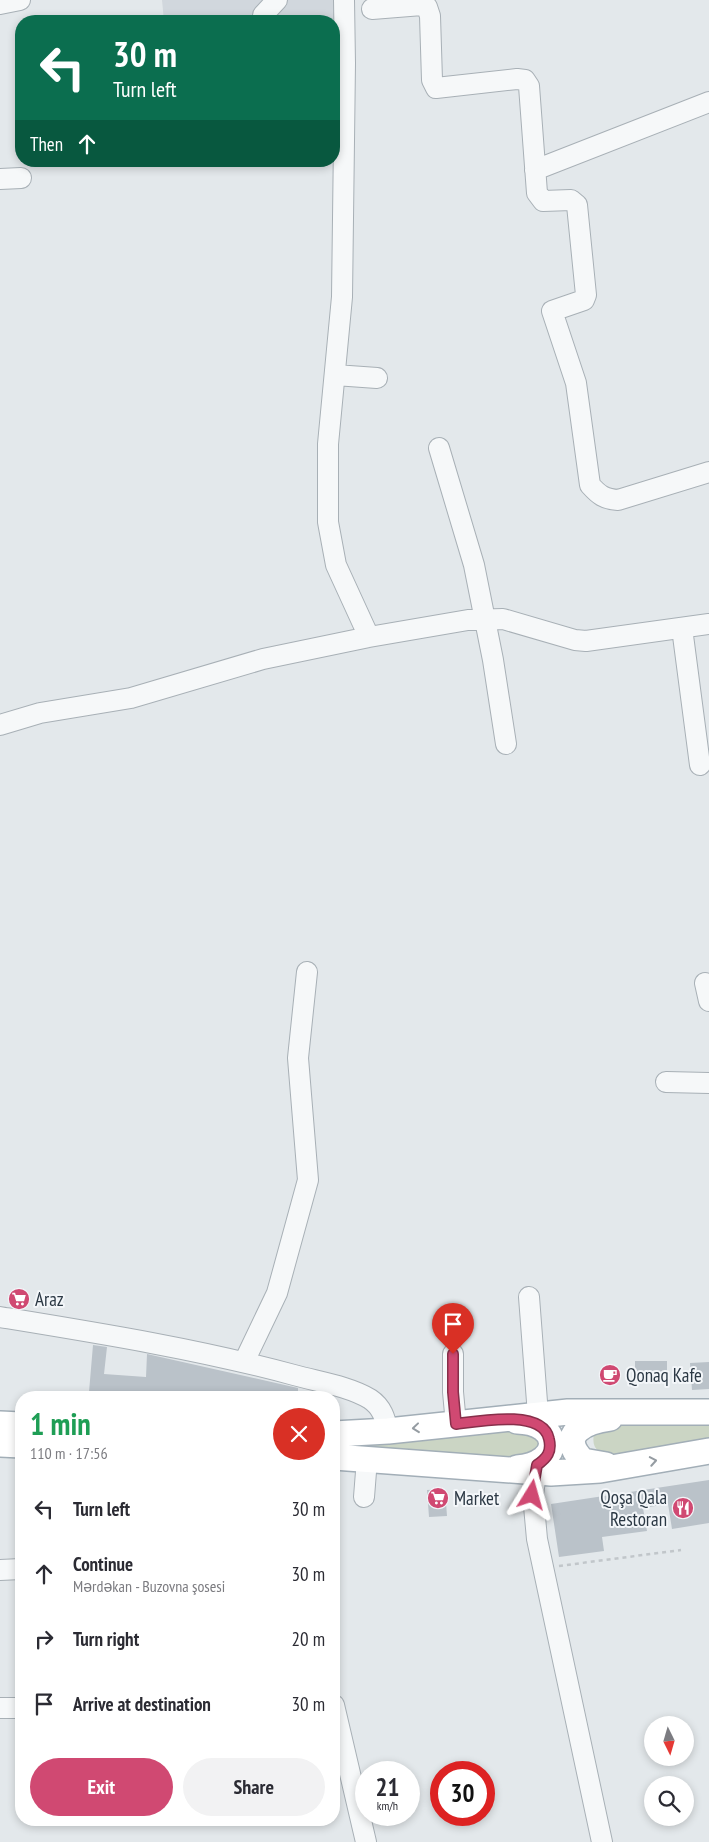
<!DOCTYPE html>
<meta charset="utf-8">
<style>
body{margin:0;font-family:"PT Sans Narrow",sans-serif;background:#f2f2f3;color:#2b2b33;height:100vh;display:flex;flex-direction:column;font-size:19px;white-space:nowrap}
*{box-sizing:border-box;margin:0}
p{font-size:16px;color:#7c7c81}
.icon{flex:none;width:28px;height:28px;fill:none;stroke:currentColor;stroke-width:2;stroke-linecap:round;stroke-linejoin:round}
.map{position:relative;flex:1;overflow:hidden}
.sheet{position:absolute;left:15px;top:1391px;width:325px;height:435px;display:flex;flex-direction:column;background:#fff;border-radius:20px;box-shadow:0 2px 8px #0003}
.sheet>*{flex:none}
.top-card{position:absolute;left:15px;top:15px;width:325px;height:152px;border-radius:20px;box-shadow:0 2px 8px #0003;background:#0b6e4f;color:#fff;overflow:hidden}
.needle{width:32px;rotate:175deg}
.buttons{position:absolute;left:644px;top:1716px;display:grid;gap:10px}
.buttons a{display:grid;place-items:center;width:50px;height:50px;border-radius:50%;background:#fff;box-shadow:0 2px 8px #0003;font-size:25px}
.speed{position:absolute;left:355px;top:1761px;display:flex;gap:10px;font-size:25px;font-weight:700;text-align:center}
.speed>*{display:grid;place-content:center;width:65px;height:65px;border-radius:50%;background:#fff;box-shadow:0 2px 8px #0003;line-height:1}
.speed small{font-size:12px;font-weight:400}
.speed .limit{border:8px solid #d22;background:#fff;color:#111}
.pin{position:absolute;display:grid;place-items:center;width:42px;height:42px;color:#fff;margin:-51px -21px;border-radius:50% 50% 50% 0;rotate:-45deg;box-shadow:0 0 5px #0007}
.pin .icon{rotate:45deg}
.me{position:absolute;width:55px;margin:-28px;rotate:8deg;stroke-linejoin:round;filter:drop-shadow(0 0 4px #0008)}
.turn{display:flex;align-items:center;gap:18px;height:105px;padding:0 15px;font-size:22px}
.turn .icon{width:65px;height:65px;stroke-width:2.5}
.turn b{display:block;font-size:35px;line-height:42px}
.then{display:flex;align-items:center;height:48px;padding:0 15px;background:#0003;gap:10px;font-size:19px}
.round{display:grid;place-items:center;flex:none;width:52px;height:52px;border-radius:26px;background:#f2f2f3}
.overview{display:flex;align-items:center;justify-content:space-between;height:85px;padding:0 15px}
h1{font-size:30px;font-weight:700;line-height:38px;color:#1e9e55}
.primary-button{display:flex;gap:10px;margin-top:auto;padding:10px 15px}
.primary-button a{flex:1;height:58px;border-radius:30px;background:#d04972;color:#fff;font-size:20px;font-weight:700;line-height:58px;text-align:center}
.primary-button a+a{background:#f2f2f3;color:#2b2b33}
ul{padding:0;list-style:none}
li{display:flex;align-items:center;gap:15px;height:65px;padding:0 15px}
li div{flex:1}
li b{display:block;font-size:19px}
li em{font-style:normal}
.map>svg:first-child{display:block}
</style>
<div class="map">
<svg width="709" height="1842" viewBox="0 0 709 1842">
<rect width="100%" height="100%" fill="#e3e8eb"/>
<path fill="#d1d7dd" d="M 162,0 L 337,0 L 338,70 L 334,70 L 334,21 L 164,21 Z"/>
<path fill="#cbd5c4" d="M 709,1420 L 709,1439 L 613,1455 C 599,1454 591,1449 594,1434 L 613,1424 Z
M 518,1430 L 542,1441 L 527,1460 L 334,1445 Z"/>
<path fill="#bac2c9" d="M 93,1345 L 107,1347 L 104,1374 L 146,1377 L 147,1354 L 298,1388 L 298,1398 L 184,1398 L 89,1392 Z
M 635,1361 L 667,1361 L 667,1380 L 635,1380 Z
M 709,1362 L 709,1389 L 692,1390 L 690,1363 Z
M 709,1480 L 709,1523 L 672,1529 L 668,1504 L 643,1508 L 647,1531 L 602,1537 L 604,1551 L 559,1557 L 551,1504 Z
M 445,1489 L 447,1516 L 429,1517 L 427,1490 Z"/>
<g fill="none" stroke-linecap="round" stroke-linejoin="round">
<g stroke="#a8b0b6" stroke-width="22">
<path id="minor" d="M 344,0 L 345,63 L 342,297 L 328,444 L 328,522 L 336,565 L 369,637
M 0,4 L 20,0
M 372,9 L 422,5 L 427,7 L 430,16 L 432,80 L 436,88 L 517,79 L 525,80 L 529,86 L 537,193 L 543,201 L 571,200 L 577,205 L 586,295 L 584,300 L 552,311 L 576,383 L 590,485 C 599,495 604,499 618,500 L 709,472
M 263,15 L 277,0
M 535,170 L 709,102
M 0,179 L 21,178
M 335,375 L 377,378
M 439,448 L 474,565 L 493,660 L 506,744
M 682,628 L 700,765
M 0,725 L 40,713 L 131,698 L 263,659 L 369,637 L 468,620 L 503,619 L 575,640 L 586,641 L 709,624
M 705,983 L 709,1001
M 666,1082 L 709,1083
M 529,1297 L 538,1415
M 0,1317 C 98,1333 198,1349 294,1375 C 319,1382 348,1386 370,1399 C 382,1407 385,1418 388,1431
M 453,1354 L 453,1392 L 456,1424
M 244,1362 L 277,1293 L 308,1180 L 298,1058 L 307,972
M 537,1465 L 533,1495 L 537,1539 L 602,1842
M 364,1497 L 367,1459
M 0,1570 L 21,1569
M 334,1705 L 366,1842
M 0,1708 L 21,1708"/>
</g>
<g stroke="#a2aeb7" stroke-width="28">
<path id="major" d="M 0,1424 L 21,1425
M 334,1434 L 388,1431 L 568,1412 L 709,1412
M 0,1444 L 21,1445
M 334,1457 L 551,1473 L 600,1470 L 709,1451
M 606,1465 L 583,1461 C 556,1434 586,1421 610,1418
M 517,1468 C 564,1464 562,1422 517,1421"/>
</g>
<path stroke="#c1c6ca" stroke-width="2.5" stroke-dasharray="4 4" stroke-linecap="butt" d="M 559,1566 L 681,1550"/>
<use href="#minor" stroke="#f6f8f9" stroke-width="20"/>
<use href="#major" stroke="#fff" stroke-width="25"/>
</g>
<defs><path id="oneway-chevron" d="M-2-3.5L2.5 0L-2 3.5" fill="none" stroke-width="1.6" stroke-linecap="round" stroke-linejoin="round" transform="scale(1.25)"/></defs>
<g stroke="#959ca2">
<use href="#oneway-chevron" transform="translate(416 1428) rotate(174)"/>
<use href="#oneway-chevron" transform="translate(653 1461) rotate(-10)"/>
</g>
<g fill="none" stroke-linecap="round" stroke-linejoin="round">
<g stroke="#872f4a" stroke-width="12">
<path id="route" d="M 453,1354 L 453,1392 L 456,1424 C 479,1421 543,1409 549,1439 C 552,1452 547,1458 537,1465 L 532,1495"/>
</g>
<use href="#route" stroke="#d04972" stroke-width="9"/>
</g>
<defs>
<g id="supermarket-disc" transform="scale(1.125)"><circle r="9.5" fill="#d04972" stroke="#f3f6f9"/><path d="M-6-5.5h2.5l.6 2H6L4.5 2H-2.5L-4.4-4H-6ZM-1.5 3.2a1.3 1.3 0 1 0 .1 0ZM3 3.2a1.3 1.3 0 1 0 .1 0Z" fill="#fff"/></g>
<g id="cafe-disc" transform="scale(1.125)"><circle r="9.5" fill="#d04972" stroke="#f3f6f9"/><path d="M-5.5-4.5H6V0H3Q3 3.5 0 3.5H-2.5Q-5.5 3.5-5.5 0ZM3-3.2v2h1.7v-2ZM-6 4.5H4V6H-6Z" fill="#fff"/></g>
<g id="restaurant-disc" transform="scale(1.125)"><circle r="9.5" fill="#d04972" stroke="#f3f6f9"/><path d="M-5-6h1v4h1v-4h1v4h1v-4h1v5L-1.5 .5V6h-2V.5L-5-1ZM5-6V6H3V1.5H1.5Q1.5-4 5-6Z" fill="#fff"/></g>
</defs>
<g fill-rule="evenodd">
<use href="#supermarket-disc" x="19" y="1299"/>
<use href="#cafe-disc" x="610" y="1375"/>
<use href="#supermarket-disc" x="438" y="1498"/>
<use href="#restaurant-disc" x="683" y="1508"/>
</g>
<g text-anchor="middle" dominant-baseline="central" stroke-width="4" stroke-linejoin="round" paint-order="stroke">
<g font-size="19" fill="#2b3844" stroke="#f3f6f9" text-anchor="start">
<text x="35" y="1299">Araz</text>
<text x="626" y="1375">Qonaq Kafe</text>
<text x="667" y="1497" text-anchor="end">Qoşa Qala<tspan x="667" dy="22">Restoran</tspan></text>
<text x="454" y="1498">Market</text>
</g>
</g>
</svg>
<div class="buttons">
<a><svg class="needle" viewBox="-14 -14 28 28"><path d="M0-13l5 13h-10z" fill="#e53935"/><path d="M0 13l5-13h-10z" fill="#7c7c81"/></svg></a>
<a><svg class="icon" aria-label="search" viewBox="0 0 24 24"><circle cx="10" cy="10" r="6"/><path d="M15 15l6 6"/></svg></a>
</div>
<div class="speed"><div>21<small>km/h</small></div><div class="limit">30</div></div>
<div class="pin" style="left:453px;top:1354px;background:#d93025"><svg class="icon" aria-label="arrive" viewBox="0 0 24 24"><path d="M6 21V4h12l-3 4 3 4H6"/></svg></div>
<svg class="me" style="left:532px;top:1495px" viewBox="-20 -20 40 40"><path d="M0-17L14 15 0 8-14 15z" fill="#d04972" stroke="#fff" stroke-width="4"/></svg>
<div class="top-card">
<div class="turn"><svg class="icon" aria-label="left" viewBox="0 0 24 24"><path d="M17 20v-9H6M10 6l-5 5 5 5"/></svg><div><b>30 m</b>Turn left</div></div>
<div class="then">Then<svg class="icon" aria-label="ahead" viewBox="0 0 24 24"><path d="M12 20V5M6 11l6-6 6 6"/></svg></div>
</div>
<section class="sheet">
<div class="overview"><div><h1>1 min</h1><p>110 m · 17:56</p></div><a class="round" style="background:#d93025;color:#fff"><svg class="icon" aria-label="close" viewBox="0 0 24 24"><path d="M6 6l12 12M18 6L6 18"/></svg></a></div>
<ul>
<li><svg class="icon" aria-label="left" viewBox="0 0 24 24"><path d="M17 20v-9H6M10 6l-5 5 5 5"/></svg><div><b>Turn left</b></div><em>30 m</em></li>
<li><svg class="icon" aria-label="ahead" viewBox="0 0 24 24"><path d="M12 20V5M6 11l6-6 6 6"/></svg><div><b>Continue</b><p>Mərdəkan - Buzovna şosesi</p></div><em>30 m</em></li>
<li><svg class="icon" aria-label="right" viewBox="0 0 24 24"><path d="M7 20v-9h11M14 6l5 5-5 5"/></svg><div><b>Turn right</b></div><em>20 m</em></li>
<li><svg class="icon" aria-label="arrive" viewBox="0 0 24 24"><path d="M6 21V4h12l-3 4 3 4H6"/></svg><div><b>Arrive at destination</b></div><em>30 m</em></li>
</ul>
<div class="primary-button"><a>Exit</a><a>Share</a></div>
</section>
</div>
